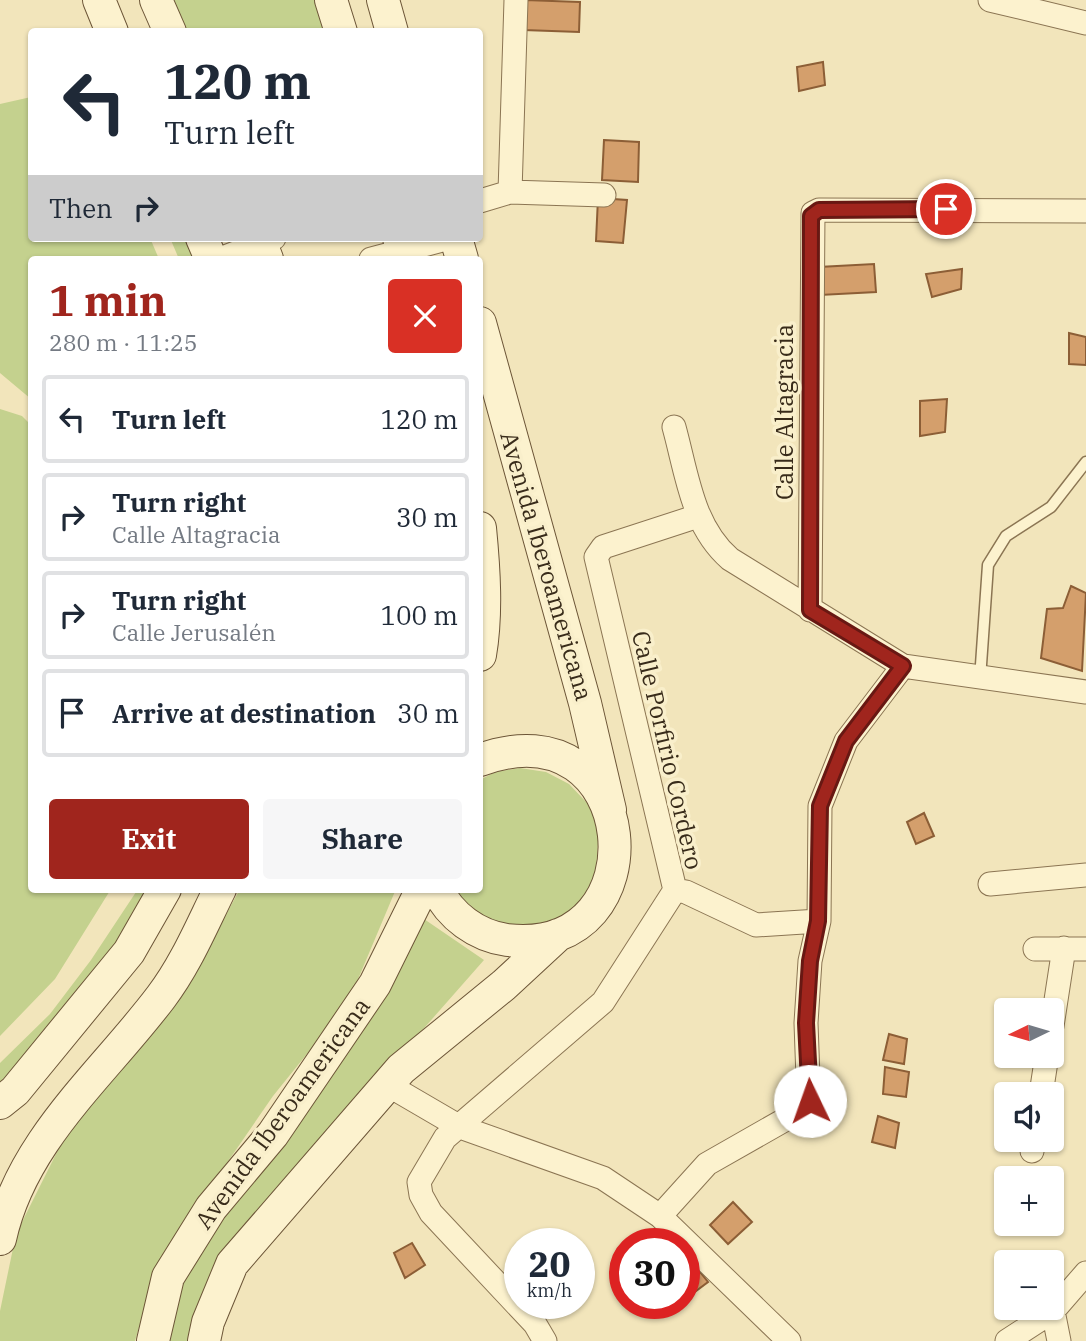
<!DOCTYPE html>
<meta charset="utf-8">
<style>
body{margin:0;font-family:"IBM Plex Serif",serif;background:#f6f6f7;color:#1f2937;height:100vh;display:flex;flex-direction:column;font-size:26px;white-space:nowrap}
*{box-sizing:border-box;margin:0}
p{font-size:23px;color:#747a83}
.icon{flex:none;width:38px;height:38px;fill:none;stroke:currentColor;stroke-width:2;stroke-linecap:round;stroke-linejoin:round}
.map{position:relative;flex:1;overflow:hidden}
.panel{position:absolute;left:28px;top:256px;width:455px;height:637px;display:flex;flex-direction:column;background:#fff;border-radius:7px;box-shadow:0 2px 5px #0004}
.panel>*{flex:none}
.banner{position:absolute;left:28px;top:28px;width:455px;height:214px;border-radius:7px;box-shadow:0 2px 5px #0004;background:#fff;color:#1f2937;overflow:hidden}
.needle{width:46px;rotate:265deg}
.tools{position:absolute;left:994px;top:998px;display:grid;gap:14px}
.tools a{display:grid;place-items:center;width:70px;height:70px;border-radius:7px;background:#fff;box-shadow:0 2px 5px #0004;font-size:35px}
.speed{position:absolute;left:504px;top:1228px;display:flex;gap:14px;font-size:35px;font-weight:700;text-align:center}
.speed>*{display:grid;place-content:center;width:91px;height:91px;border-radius:50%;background:#fff;box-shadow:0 2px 5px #0004;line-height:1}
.speed small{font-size:18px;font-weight:400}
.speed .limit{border:10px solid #d22;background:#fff;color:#111}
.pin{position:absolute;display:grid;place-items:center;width:60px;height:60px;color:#fff;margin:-30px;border:4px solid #fff;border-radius:50%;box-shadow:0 2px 7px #0007}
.me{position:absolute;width:77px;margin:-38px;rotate:357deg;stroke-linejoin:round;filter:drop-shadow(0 0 5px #0008)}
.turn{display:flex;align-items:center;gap:24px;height:147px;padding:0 21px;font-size:32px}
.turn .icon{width:91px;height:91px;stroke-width:2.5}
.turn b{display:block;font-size:49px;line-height:60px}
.then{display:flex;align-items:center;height:66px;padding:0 21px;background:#0003;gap:14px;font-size:26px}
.round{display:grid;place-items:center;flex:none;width:74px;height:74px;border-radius:7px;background:#f6f6f7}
.head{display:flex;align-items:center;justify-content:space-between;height:119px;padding:0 21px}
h1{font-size:42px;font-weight:700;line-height:52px;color:#a0251d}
.action{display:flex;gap:14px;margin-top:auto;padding:14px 21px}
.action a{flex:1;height:80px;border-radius:7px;background:#a0251d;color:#fff;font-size:28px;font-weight:700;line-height:80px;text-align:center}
.action a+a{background:#f6f6f7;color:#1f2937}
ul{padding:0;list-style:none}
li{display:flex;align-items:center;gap:21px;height:88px;margin:0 14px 10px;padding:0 7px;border:4px solid #e0e1e3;border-radius:7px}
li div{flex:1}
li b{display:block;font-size:26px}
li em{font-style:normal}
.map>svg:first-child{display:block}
</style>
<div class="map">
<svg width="1086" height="1341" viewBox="0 0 1086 1341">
<rect width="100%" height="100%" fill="#f2e5bb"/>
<path fill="#c4d18e" d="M 173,0 L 315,0 L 325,31 L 186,31 Z
M 31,97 L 32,238 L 150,238 L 159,259 L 32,259 L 31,399 L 0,373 L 0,104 Z
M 170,238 L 188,238 L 196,259 L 179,259 Z
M 0,409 L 22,416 L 31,425 L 32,889 L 111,889 L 55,979 L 0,1036 Z
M 520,768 L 546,772 L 569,784 L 588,804 L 599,829 L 595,883 L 579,906 L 557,923 L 530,931 L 477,918 L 451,889 L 480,889 L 480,780 L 495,772 Z
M 138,889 L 152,889 L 107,962 L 32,1051 L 0,1082 L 0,1063 L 50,1014 L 91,960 Z
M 240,889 L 396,889 L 348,1003 L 273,1096 L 158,1263 L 135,1341 L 0,1341 L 0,1311 L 16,1234 L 68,1130 L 196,969 Z
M 424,919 L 484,960 L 279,1193 L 193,1341 L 159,1341 L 202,1232 Z"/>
<path fill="#d49f6c" stroke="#8c5e36" stroke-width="2" d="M 525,0 L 580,2 L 579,32 L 524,30 Z
M 823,62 L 825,85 L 799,91 L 797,67 Z
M 604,140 L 639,142 L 638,182 L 602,180 Z
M 598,198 L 627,200 L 623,243 L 596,241 Z
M 874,264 L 876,292 L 820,295 L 819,267 Z
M 962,269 L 961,289 L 932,297 L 926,274 Z
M 1069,333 L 1086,337 L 1086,365 L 1069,364 Z
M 947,399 L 945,432 L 920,436 L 920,401 Z
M 1071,586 L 1086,593 L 1082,671 L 1041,658 L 1047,609 L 1063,608 Z
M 924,813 L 934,836 L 916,844 L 907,822 Z
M 889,1034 L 907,1039 L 904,1064 L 883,1060 Z
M 885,1067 L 909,1072 L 906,1097 L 883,1094 Z
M 878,1116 L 899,1123 L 895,1148 L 872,1142 Z
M 733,1202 L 752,1222 L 728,1244 L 710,1225 Z
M 662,1233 L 672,1244 L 650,1244 Z
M 412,1243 L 425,1265 L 405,1278 L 394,1253 Z
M 693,1263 L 708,1282 L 684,1300 L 684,1270 Z
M 661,1304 L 679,1304 L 668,1313 Z"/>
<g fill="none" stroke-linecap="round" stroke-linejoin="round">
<g stroke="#8b7553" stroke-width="13">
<path id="lane" d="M 980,679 L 988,565 L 1006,536 L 1051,507 L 1086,462"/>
</g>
<g stroke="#8b7553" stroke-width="25">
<path id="street" d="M 990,0 L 1086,23
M 510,192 L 516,0
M 480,201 L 510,192 L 604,195
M 220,259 L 274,238
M 371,259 L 450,238
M 674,427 C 687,474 692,526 730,559 L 903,666 L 1086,692
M 810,610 L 813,213 L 819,210 L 1086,211
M 990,884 L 1086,875
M 675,890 L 686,892 L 756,925 L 819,921
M 1035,949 L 1086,949
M 1052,1026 L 1064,948
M 388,1085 L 460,1127 L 603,1178 L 660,1216 L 789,1341
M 1041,1094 L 1047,1055
M 1032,1151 L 1034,1139
M 660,1216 L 707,1164 L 809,1106 L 806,1023 L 810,961 L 819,921 L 820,806 L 846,741 L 903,666
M 545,1341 L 535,1324 L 431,1213 L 421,1195 L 419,1182 L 445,1138 L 603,1002 L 675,890 L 596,557 L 603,547 L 698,516
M 1007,1341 L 1053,1311
M 1059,1341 L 1053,1311 L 1086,1273"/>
</g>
<g stroke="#6c5537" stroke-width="34">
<path id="secondary" d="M 99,0 L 112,32
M 156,0 L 170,32
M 331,0 L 341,32
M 383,0 L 392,32
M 202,238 L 211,259
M 259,238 L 267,259
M 399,238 L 405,259
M 456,238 L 462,259
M 480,323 L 585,703 L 610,810
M 480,528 C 484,569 487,614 480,655
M 437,889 C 450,916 477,936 507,940 C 665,958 643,700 480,760
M 0,1103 L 15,1091 L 129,952 L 165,889
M 0,1239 C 21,1141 103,1074 161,997 C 186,964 202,925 220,889
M 153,1341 L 168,1277 L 211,1208 L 273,1134 L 375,984 L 422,889
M 204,1341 L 208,1322 L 232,1264 L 401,1069 L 504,985 L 558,935"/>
</g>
<use href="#lane" stroke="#fcf2ce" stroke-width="10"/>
<use href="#street" stroke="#fcf2ce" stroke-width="23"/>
<use href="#secondary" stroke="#fcf2ce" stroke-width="32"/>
</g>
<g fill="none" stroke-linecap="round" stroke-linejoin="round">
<g stroke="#681813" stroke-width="18">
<path id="route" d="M 810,1101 L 806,1023 L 810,961 L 818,921 L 820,806 L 846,741 L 903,666 L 810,610 L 811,216 L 819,210 L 946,209"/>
</g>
<use href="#route" stroke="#a0251d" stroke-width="12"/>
</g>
<g text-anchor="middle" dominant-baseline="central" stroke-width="7" stroke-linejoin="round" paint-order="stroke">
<g font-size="24" fill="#382b1a" stroke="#f9efcb">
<text transform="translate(784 412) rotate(-90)">Calle Altagracia</text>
<text transform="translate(547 566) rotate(74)">Avenida Iberoamericana</text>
<text transform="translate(668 750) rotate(77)">Calle Porfirio Cordero</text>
<text transform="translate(282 1113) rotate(-54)">Avenida Iberoamericana</text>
</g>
</g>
</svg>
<div class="tools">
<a><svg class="needle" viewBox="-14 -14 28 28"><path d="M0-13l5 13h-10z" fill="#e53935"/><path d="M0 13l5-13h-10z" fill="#747a83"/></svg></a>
<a><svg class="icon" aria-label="sound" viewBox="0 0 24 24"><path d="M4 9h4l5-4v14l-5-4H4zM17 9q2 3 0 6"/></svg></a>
<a>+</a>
<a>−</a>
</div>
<div class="speed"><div>20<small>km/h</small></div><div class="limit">30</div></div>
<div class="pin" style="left:946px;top:209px;background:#d93025"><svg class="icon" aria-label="arrive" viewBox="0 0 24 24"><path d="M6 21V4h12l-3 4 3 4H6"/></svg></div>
<svg class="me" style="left:810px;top:1101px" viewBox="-20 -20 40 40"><circle r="19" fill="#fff"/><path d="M0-13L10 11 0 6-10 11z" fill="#a0251d"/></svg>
<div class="banner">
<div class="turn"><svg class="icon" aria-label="left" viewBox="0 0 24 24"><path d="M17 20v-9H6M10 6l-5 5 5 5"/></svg><div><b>120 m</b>Turn left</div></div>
<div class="then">Then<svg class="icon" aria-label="right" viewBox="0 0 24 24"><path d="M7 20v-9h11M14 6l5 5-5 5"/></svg></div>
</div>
<section class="panel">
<div class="head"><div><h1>1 min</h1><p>280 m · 11:25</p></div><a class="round" style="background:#d93025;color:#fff"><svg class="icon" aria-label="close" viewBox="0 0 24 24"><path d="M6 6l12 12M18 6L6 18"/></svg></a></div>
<ul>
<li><svg class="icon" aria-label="left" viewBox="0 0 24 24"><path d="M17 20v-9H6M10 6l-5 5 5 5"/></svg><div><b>Turn left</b></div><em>120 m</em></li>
<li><svg class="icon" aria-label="right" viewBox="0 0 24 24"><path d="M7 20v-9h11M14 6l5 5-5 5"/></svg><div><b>Turn right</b><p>Calle Altagracia</p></div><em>30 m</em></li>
<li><svg class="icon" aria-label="right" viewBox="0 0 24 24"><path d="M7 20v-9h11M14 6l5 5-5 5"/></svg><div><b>Turn right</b><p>Calle Jerusalén</p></div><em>100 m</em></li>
<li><svg class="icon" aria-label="arrive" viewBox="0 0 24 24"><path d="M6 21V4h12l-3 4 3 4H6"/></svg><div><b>Arrive at destination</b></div><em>30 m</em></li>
</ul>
<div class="action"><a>Exit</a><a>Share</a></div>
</section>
</div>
